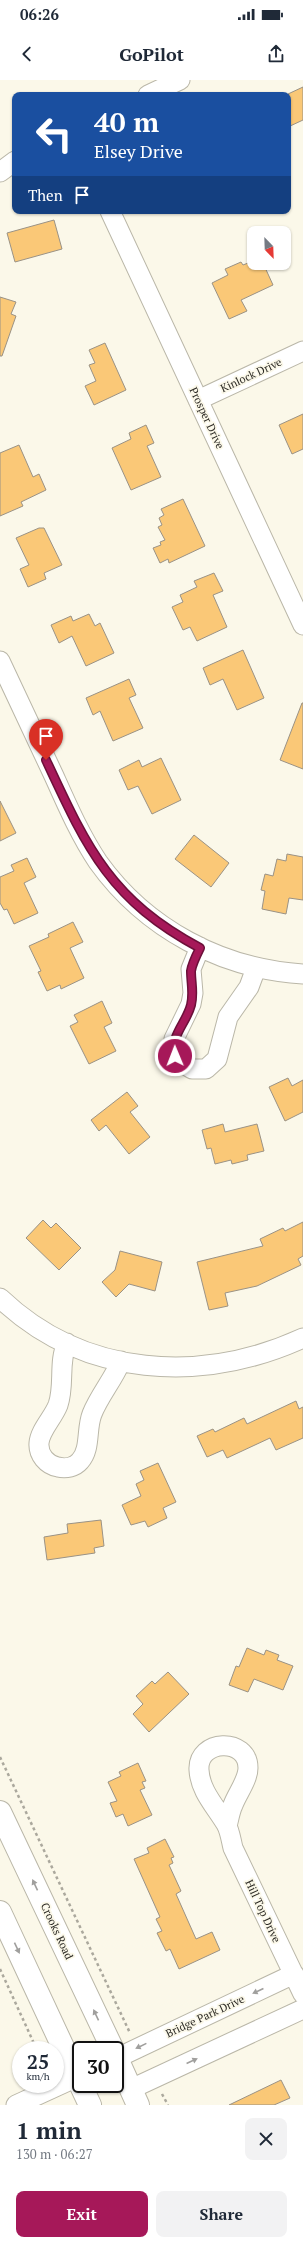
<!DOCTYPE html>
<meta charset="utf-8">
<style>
body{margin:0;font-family:"PT Serif",serif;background:#f2f2f3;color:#1f2937;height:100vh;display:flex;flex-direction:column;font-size:15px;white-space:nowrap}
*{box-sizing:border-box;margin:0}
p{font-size:13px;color:#747a83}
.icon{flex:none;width:22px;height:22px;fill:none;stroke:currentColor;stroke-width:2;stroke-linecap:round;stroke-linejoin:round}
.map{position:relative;height:2025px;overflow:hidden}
.panel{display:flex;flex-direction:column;background:#fff;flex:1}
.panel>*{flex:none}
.top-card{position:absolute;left:12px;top:12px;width:279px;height:122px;border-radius:8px;box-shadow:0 1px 3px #0004;background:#1a4fa0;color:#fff;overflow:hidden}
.needle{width:26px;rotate:157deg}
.controls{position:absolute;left:247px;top:146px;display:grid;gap:8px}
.controls a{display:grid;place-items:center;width:44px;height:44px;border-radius:8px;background:#fff;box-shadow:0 1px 3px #0004;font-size:20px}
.speed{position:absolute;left:12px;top:1961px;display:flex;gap:8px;font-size:20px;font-weight:700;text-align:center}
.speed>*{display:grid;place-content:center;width:52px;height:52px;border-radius:50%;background:#fff;box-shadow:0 1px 3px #0004;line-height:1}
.speed small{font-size:10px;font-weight:400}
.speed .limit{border:2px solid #111;border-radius:6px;background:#fff;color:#111}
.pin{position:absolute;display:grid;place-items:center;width:34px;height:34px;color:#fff;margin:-41px -17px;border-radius:50% 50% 50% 0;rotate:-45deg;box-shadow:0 0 4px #0007}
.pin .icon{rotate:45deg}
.me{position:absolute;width:44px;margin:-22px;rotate:359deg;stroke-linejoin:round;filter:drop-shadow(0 0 3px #0008)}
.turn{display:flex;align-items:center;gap:14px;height:84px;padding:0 16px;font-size:18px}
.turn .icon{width:52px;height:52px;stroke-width:2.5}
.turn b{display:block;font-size:28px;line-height:34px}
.then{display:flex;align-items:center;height:38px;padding:0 16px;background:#0003;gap:8px;font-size:15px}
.round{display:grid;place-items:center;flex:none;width:42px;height:42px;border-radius:8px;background:#f2f2f3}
.overview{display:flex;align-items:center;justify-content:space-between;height:68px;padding:0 16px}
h1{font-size:24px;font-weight:700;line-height:30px}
.action{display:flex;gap:8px;margin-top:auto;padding:8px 16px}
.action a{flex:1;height:46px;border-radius:8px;background:#a61859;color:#fff;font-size:16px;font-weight:700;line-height:46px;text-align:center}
.action a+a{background:#f2f2f3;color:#1f2937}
.status{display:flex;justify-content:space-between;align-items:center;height:28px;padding:0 20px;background:#fff;direction:ltr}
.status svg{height:11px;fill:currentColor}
header{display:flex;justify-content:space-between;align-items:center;height:52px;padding:0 16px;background:#fff;font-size:18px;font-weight:700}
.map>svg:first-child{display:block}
</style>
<div class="status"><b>06:26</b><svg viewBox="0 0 49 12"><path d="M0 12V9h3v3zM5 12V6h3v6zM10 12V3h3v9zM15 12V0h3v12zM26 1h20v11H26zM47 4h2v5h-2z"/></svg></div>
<header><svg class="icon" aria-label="back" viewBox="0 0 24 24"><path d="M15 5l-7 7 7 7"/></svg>GoPilot<svg class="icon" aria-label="share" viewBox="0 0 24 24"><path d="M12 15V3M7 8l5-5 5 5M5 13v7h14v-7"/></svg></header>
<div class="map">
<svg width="303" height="2025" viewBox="0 0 303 2025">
<rect width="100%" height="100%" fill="#fbf8e9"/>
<path fill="#fac877" stroke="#9a9285" d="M 303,7 L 303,40 L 288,47 L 288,14 Z
M 54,140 L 62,169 L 15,182 L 7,153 Z
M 241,182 L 243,185 L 248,183 L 263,183 L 273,205 L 241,220 L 247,231 L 229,239 L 212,203 L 228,195 L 225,189 Z
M 0,217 L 16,222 L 11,234 L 16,236 L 2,276 L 0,276 Z
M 105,263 L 126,310 L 94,325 L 85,306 L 96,301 L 89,285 L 95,283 L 89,270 Z
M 303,334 L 303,369 L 292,374 L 279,345 Z
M 146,345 L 154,363 L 147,366 L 161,397 L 131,410 L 112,368 L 131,359 L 129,353 Z
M 19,365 L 33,397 L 39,394 L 46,410 L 21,422 L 23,426 L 0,436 L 0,373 Z
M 183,419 L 205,466 L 169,483 L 168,479 L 160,483 L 153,468 L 161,465 L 160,462 L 165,460 L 158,447 L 162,445 L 159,438 L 164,435 L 161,429 Z
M 39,448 L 44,448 L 62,485 L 44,493 L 46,499 L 28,507 L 20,489 L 29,485 L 16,458 Z
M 214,493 L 223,511 L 213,515 L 227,547 L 197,561 L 190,547 L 183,550 L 172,527 L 183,522 L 180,515 L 197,507 L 194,501 Z
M 89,534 L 95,546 L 100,543 L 114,573 L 86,586 L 72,556 L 59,563 L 51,545 L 71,536 L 73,541 Z
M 243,570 L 264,618 L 237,630 L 223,599 L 210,605 L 203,588 Z
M 129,599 L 136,615 L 129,618 L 143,648 L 113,661 L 100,631 L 93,635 L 86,618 Z
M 302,623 L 303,623 L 303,689 L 280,680 Z
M 161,678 L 181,720 L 152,734 L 138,706 L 128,710 L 119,690 L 139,680 L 142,687 Z
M 0,721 L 16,753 L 0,761 Z
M 194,755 L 229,783 L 211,807 L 175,779 Z
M 287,774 L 303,777 L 303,820 L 289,818 L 286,834 L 262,829 L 265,811 L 261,810 L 265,794 L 273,796 L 277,779 L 286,781 Z
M 27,778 L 36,797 L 24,803 L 38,833 L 14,844 L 7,829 L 4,830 L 0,823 L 0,797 L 14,791 L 11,785 Z
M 73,842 L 83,862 L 70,868 L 84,898 L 61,909 L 60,905 L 47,911 L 38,892 L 41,891 L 29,866 L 49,857 L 48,854 Z
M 102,921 L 112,943 L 104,947 L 116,971 L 89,984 L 70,946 L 78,942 L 74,935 Z
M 288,998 L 292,1006 L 303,1000 L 303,1032 L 285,1041 L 269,1007 Z
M 127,1012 L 138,1026 L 130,1032 L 150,1057 L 129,1074 L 106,1045 L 99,1051 L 91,1040 Z
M 223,1044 L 225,1052 L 257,1044 L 264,1071 L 247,1075 L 248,1080 L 232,1084 L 231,1080 L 215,1084 L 211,1068 L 207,1069 L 202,1050 Z
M 43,1140 L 51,1148 L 56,1143 L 81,1168 L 59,1190 L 26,1158 Z
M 303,1142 L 303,1176 L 298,1179 L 301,1185 L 257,1206 L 225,1213 L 228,1226 L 209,1230 L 197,1182 L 263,1166 L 260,1159 L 283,1148 L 285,1151 Z
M 120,1171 L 162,1182 L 155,1211 L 129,1204 L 116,1217 L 102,1202 L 115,1190 Z
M 296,1321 L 299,1329 L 303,1327 L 303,1358 L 276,1370 L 270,1358 L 227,1378 L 223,1370 L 207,1377 L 197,1356 L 213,1349 L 215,1352 L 244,1338 L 247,1344 Z
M 158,1383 L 176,1422 L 163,1428 L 167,1438 L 148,1447 L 145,1441 L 131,1445 L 122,1425 L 141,1416 L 136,1404 L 144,1400 L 140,1391 Z
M 101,1440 L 104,1466 L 94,1468 L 95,1473 L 47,1480 L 44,1457 L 68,1453 L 67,1444 Z
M 247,1568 L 264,1575 L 266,1570 L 279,1575 L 277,1580 L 293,1586 L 283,1610 L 254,1599 L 248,1612 L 229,1605 L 236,1586 L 239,1587 Z
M 168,1592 L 189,1614 L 149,1652 L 133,1634 L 143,1624 L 136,1616 L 152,1601 L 155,1604 Z
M 138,1683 L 146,1701 L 142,1702 L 145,1708 L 140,1710 L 152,1735 L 128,1746 L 123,1734 L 116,1737 L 110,1723 L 117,1721 L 108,1702 L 121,1696 L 119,1692 Z
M 165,1759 L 174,1777 L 171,1778 L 173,1783 L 169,1785 L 181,1811 L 176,1814 L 196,1859 L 212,1852 L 220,1870 L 179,1889 L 170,1869 L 166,1871 L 157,1853 L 162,1851 L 156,1839 L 160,1837 L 134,1779 L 149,1773 L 147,1768 Z
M 281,2000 L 290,2018 L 274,2025 L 229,2025 Z"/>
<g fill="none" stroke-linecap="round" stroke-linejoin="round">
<g stroke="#bab7a8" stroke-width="21">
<path id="minor" d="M 148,15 L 180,0
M 0,92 L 15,81
M 110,131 L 303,545
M 198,320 L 303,271
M 0,581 C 18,619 36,658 54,696 C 67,725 80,755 98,782 C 146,849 222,889 303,894
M 200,867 L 191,889 L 193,913 L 191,924 L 174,959 L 173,966 L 179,981 L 192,989 L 206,989 L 217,979 L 228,937 L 249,907 L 256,888
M 0,1218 C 84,1298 202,1304 303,1258
M 67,1263 C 58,1282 65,1305 58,1325 C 53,1338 40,1350 39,1363 C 38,1375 47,1385 58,1387 C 66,1389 75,1387 80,1381 C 91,1369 86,1349 92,1334 C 99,1316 113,1300 121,1281
M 227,1746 C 229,1739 230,1731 233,1725 C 237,1714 248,1700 248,1688 C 248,1657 197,1659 199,1690 C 200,1711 216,1727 226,1744 C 230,1751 231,1760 233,1768 L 303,1914
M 117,1978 L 294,1894
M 131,2009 L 303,1929
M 16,2025 L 77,1997"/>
</g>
<g stroke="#bab7a8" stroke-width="24">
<path id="secondary" d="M 0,1732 L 113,1970
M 0,1832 L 90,2025
M 115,1974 L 138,2025"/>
</g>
<path stroke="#aba89d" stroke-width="2.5" stroke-dasharray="3 3" stroke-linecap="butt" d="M 0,1677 L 130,1953
M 0,1889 L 37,1970
M 162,2014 L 168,2025"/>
<use href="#minor" stroke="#fff" stroke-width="19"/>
<use href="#secondary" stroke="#fff" stroke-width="22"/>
</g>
<defs><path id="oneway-solid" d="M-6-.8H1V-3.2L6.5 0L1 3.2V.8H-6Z"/></defs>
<g fill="#a09f9d">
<use href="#oneway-solid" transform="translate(35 1805) rotate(-115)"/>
<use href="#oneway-solid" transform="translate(17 1868) rotate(65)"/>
<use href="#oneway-solid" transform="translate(258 1911) rotate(155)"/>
<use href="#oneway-solid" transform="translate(96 1935) rotate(-115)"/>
<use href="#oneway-solid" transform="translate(141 1966) rotate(154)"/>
<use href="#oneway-solid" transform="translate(192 1981) rotate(-25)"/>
</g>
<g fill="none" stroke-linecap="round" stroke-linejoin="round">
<g stroke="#6c103a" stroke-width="10">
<path id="route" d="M 46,680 C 87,768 110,820 200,868 C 197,874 192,884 191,891 C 191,903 194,913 191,925 C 186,944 170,955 175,976"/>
</g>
<use href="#route" stroke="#a61859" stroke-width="7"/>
</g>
<g text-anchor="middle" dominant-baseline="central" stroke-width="3.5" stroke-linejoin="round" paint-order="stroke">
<g font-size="11" fill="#2c2a25" stroke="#fbf8e9">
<text transform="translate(251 295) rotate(-25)">Kinlock Drive</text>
<text transform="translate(207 338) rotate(65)">Prosper Drive</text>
<text transform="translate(263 1831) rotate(65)">Hill Top Drive</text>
<text transform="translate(57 1851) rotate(65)">Crooks Road</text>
<text transform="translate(205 1936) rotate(-25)">Bridge Park Drive</text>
</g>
</g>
</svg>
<div class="controls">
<a><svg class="needle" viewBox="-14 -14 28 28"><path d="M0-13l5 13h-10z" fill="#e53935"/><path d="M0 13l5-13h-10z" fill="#747a83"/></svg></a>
</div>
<div class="speed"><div>25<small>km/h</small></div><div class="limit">30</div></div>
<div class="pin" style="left:46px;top:680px;background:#d93025"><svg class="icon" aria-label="arrive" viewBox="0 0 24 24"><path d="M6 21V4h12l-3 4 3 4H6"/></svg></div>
<svg class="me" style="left:175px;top:976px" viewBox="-20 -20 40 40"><circle r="17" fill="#a61859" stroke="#fff" stroke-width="3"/><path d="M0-11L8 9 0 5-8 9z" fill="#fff"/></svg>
<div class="top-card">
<div class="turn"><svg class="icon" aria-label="left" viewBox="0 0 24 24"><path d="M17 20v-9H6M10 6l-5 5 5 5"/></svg><div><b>40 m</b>Elsey Drive</div></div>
<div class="then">Then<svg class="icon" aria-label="arrive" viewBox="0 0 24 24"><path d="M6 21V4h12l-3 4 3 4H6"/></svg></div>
</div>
</div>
<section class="panel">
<div class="overview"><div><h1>1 min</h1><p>130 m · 06:27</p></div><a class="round"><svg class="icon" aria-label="close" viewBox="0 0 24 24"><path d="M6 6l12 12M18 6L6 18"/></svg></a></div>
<div class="action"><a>Exit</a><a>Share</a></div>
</section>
